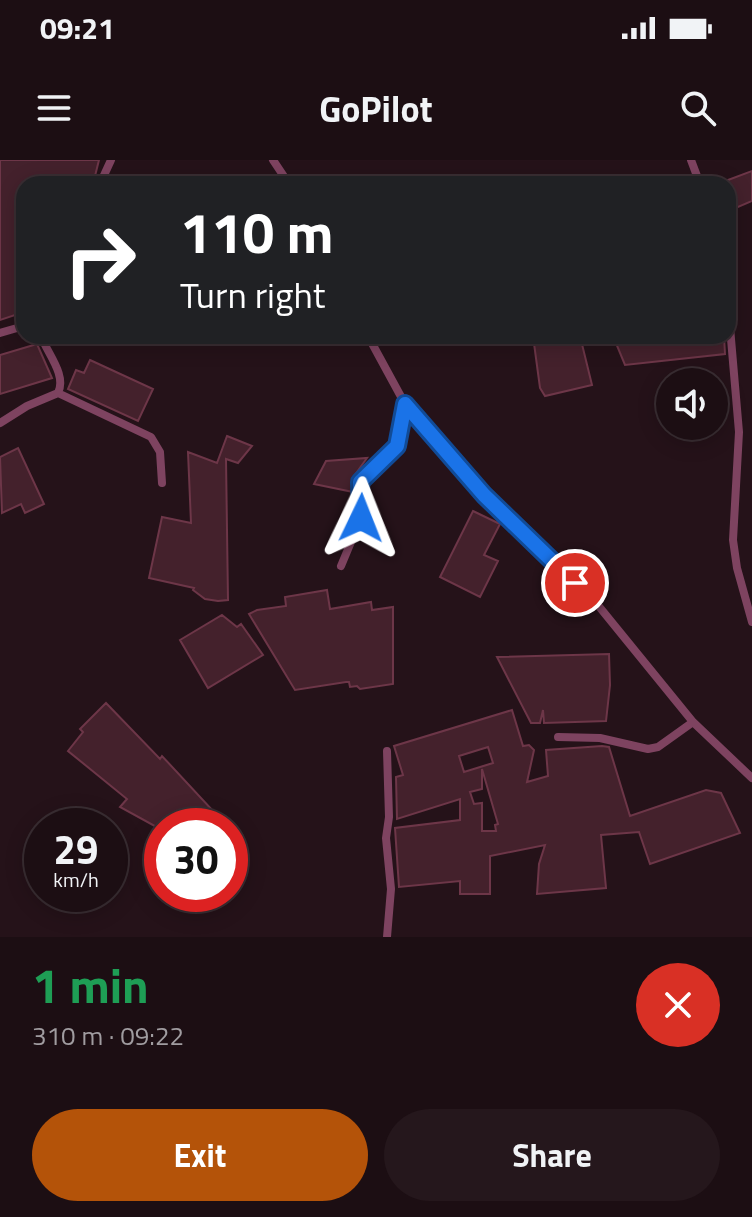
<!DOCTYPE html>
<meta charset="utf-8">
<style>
body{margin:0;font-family:"Titillium Web",sans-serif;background:#25171c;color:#f1f3f6;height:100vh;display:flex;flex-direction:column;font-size:30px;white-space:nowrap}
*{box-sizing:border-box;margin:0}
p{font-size:26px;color:#a09ca0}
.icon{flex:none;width:44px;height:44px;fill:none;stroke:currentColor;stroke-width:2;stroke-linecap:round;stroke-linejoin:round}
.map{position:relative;height:777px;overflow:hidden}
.side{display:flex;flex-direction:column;background:#1c0e13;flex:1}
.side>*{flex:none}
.banner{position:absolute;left:16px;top:16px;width:720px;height:168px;border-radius:24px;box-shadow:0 4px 20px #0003,0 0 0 2px #3a2e33;background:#202124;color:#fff;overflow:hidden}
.fabs{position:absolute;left:656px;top:208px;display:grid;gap:16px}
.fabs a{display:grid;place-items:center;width:72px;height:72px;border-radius:50%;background:#1c0e13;box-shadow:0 4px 20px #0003,0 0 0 2px #3a2e33;font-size:40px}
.speed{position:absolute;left:24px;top:648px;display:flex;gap:16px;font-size:40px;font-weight:700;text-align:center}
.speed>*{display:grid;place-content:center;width:104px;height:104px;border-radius:50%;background:#1c0e13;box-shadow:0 4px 20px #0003,0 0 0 2px #3a2e33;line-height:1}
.speed small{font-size:20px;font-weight:400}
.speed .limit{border:12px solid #d22;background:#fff;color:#111}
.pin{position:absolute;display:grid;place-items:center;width:68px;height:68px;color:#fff;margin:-34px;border:4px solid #fff;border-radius:50%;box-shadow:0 2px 8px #0007}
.me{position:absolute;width:88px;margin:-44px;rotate:2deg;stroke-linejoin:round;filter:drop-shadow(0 0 6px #0008)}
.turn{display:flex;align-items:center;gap:28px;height:168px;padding:0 32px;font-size:36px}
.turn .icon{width:104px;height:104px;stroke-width:2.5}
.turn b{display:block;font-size:56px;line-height:68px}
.round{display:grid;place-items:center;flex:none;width:84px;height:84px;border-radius:42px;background:#25171c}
.headline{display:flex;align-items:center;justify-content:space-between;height:136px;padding:0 32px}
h1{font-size:48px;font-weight:700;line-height:60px;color:#1e9e55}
.cta{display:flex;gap:16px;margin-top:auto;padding:16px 32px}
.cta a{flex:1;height:92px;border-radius:48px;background:#b45309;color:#fff;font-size:32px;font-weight:700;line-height:92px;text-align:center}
.cta a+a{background:#25171c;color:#f1f3f6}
.status{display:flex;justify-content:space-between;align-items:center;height:56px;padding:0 40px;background:#1c0e13;direction:ltr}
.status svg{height:22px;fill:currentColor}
header{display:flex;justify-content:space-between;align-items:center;height:104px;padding:0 32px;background:#1c0e13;font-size:36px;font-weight:700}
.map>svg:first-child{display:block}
</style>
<div class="status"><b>09:21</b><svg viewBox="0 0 49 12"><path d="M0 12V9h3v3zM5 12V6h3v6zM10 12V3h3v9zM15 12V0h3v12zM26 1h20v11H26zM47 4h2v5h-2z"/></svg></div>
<header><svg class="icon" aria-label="menu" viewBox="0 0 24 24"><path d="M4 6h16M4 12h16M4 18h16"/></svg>GoPilot<svg class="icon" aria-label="search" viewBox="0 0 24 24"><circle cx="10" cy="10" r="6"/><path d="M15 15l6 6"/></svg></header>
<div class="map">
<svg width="752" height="777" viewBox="0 0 752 777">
<rect width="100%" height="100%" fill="#251219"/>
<path fill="#44212c" stroke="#6d3648" stroke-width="2" fill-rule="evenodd" d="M 0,0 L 99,0 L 93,24 L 24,24 L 24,152 L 0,160 Z
M 752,11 L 752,41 L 731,50 L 728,42 L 728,20 Z
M 533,176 L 580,176 L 592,225 L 545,236 L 540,228 Z
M 613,176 L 724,176 L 725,194 L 625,205 Z
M 37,184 L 52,218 L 0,234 L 0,195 Z
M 90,200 L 153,229 L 138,261 L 68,229 L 76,210 L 84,213 Z
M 227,276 L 252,286 L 238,303 L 226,299 L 228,440 L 218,441 L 205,439 L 193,430 L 194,428 L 149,418 L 162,357 L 191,363 L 188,292 L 217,303 Z
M 18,288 L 44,344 L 25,353 L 21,344 L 2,353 L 0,297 Z
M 367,298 L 354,316 L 353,332 L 314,324 L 326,301 Z
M 473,351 L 500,364 L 484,395 L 498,401 L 480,437 L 440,417 Z
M 327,430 L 330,449 L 371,442 L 372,450 L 393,447 L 393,524 L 360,529 L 357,526 L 350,527 L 349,522 L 346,522 L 295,530 L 249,454 L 257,450 L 286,446 L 285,437 Z
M 222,455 L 237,467 L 241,464 L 263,495 L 208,528 L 180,480 Z
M 609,494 L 610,525 L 606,561 L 544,563 L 543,550 L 540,563 L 531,563 L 497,497 Z
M 106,543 L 160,599 L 162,596 L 227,666 L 162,666 L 162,670 L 120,647 L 127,639 L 68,591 L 83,572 L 80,569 Z
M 512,550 L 523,586 L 529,585 L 534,590 L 527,622 L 548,616 L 546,590 L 602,586 L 609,587 L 630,656 L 706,630 L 721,633 L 740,673 L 650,704 L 639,672 L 601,675 L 606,728 L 537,734 L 539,704 L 545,685 L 490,696 L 490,734 L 460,734 L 460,721 L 399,727 L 395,668 L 460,660 L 460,639 L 397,659 L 396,617 L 403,615 L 394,586 ZM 488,587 L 493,603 L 464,612 L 459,596 ZM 482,609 L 498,664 L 495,665 L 496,671 L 482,671 L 482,643 L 474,644 L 470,632 L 482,629 Z"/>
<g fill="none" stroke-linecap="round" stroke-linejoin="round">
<path stroke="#7e4360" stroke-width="8" d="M 273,0 L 289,24
M 691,0 L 700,24
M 100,24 L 111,0
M 728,144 L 739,272 L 733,380 L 737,408 L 752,462
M 0,173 L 24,166
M 368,176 L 405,244 L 484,335 L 597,444 L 693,562 L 752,618
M 58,233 L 151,277 L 160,292 L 162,323
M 0,263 L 27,246 L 58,233 C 67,215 47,193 41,176
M 341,406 L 361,358 L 360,322 L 397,286 L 405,244
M 558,577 L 600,578 L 648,589 L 658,587 L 693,562
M 387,777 L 391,729 L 386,678 L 389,657 L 387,591"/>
</g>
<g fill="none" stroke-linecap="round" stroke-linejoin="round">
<g stroke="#114b97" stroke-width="20">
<path id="route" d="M 361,358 L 360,322 L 397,286 L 405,244 L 484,335 L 575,423"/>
</g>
<use href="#route" stroke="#1a73e8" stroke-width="14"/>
</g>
</svg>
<div class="fabs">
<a><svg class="icon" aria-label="sound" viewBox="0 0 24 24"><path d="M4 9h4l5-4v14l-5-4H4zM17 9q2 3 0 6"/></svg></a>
</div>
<div class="speed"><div>29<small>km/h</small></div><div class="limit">30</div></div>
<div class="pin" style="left:575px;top:423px;background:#d93025"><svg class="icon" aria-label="arrive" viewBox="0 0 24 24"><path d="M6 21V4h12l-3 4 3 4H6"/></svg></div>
<svg class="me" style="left:361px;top:358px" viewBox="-20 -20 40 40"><path d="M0-17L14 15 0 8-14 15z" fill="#1a73e8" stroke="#fff" stroke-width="4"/></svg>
<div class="banner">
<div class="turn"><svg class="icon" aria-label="right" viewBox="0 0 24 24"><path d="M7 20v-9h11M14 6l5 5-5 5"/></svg><div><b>110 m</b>Turn right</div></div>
</div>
</div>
<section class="side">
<div class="headline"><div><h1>1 min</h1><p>310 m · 09:22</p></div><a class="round" style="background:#d93025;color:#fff"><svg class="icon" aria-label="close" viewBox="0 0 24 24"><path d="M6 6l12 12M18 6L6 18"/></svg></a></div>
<div class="cta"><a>Exit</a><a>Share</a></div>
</section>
